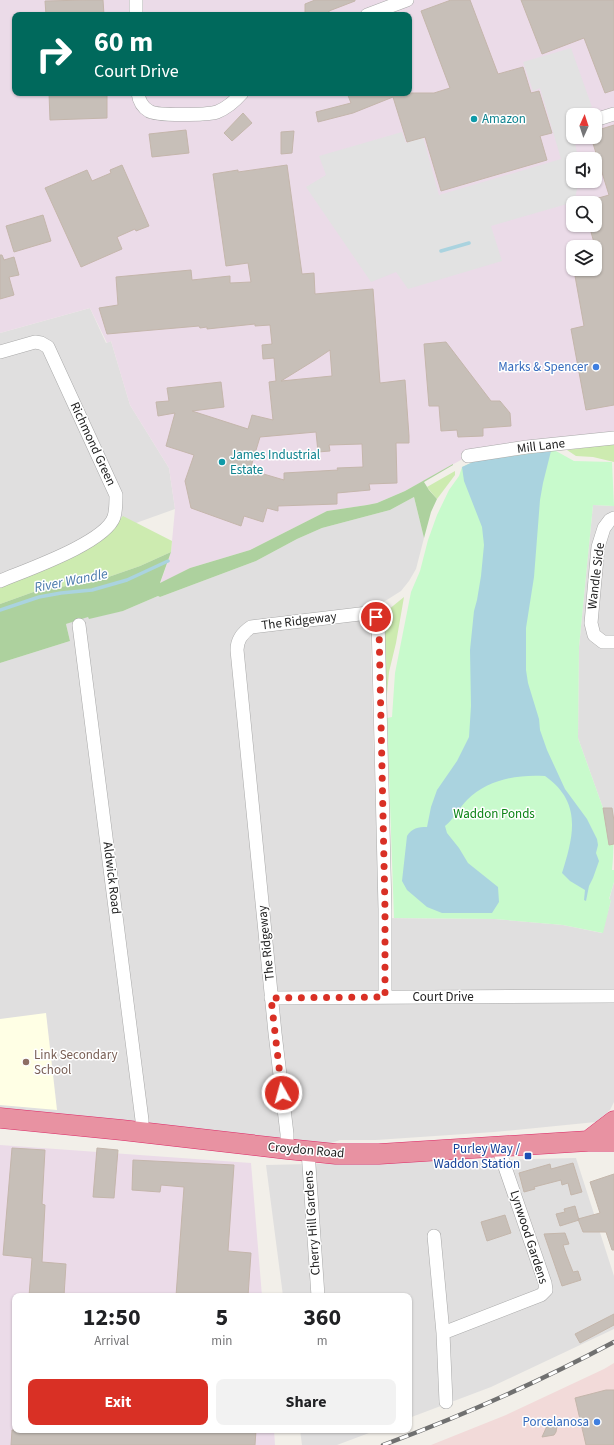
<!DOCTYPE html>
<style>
body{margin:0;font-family:"Source Sans 3",sans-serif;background:#f2f2f2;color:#202124;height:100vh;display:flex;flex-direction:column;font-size:15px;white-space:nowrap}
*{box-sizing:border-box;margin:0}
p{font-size:13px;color:#757577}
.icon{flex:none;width:22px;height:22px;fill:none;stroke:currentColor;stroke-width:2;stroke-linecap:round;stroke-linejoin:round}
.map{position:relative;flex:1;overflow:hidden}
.panel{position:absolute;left:12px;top:1293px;width:400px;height:140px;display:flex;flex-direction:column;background:#fff;border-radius:8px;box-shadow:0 1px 3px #0004}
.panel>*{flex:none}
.banner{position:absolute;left:12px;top:12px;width:400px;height:84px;border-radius:8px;box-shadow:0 1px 3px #0004;background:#00695c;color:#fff;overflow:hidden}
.needle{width:26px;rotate:3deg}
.controls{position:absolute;left:566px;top:108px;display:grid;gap:8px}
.controls a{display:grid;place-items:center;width:36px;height:36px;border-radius:8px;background:#fff;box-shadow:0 1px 3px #0004;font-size:20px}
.pin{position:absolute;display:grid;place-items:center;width:34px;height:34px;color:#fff;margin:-17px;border:2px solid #fff;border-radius:50%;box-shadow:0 1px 4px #0007}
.me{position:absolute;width:44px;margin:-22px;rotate:353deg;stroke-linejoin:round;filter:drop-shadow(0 0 3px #0008)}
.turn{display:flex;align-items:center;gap:14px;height:84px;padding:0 16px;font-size:18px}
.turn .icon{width:52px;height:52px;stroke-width:2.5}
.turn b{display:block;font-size:28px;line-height:34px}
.eta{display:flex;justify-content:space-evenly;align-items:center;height:68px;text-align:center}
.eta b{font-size:24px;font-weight:700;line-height:28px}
.cta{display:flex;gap:8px;margin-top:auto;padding:8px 16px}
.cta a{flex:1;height:46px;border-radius:8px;background:#d93025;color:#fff;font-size:16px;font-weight:700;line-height:46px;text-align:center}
.cta a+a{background:#f2f2f2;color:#202124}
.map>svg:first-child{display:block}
</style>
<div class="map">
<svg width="614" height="1445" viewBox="0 0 614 1445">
<rect width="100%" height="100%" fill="#f2efe9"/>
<path fill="#e0dfdf" d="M 90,308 L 106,343 L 111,341 L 130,405 L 169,468 L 175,509 L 97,537 L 0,581 L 0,333 Z
M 414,497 L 424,538 L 416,569 L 409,581 L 401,591 L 382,603 L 370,622 L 379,918 L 495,919 L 563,925 L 602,933 L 611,900 L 609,900 L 614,882 L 614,1102 L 610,1110 L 596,1122 L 494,1132 L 376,1140 L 340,1140 L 308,1151 L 0,1118 L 0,663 L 70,641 L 66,624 L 88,616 L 123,611 L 158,596 L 160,597 L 256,561 L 297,539 L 322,528 L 390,510 Z
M 593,505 L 614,506 L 614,821 L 603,808 L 578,738 L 579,647 Z
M 576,1158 L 614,1276 L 614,1329 L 491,1387 L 409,1418 L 409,1296 L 283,1296 L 266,1165 Z
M 300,1430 L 377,1430 L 337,1445 L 302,1445 Z"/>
<path fill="#f2dad9" d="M 614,1363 L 614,1445 L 431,1445 L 506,1415 L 604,1369 Z"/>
<path fill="#ebdbe8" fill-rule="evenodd" d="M 0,0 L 614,0 L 614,433 L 468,456 L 405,491 L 377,503 L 367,505 L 327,511 L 250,550 L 190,568 L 160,584 L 168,561 L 171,552 L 175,509 L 169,468 L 130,405 L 111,341 L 107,343 L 90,308 L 0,333 ZM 15,15 L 409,15 L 409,93 L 15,93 ZM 573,115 L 595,115 L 595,137 L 573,137 ZM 573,159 L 595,159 L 595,181 L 573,181 ZM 573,203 L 595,203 L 595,225 L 573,225 ZM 573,247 L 595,247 L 595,269 L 573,269 Z
M 0,1145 L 251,1163 L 262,1296 L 15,1296 L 15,1430 L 274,1430 L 275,1445 L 0,1445 Z"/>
<path fill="#ffffe5" d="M 46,1013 L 57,1110 L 0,1105 L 0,1019 Z"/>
<path fill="#cdebb0" d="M 614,444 L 614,462 L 593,457 L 576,456 L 567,450 Z
M 455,471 L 455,475 L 437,499 L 427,487 Z
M 123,516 L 172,541 L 171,552 L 140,566 L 94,582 L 39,590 L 0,604 L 0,583 L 102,538 Z
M 404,597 L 396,643 L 389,672 L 386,705 L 385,628 L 382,619 L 388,610 Z"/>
<path fill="#add19e" d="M 453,464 L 453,465 L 424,482 L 429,490 L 437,499 L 431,512 L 424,538 L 414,497 L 390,510 L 322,528 L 297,539 L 256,561 L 160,597 L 158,596 L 123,611 L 89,619 L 88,617 L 66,624 L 70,641 L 0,663 L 0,604 L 39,590 L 94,582 L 140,566 L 171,552 L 160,583 L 190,568 L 250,550 L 327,511 L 367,505 L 377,503 L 405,491 Z"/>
<path fill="#c8facc" d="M 551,451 L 556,451 L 574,461 L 612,462 L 614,506 L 593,505 L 579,647 L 578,738 L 603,808 L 612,808 C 614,827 614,851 612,870 L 614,870 L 614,882 L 609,899 L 611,900 L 603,933 L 563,925 L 495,919 L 394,918 L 387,718 L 392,717 L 395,673 L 411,592 L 420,571 L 428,540 L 437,515 L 449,490 L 459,476 L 462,467 L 475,461 Z"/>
<path fill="#e2e2e2" d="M 571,48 L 592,107 L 572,114 L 573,137 L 574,137 L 578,159 L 573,159 L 573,181 L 579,181 L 574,202 L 491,226 L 502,261 L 408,289 L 396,272 L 371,282 L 306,187 L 326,175 L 319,156 L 402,132 L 406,143 L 423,137 L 439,195 L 561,159 L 540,88 L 533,91 L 523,62 Z"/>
<path fill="#aad3df" d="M 551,451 L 543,483 L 540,500 L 534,577 L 526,628 L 526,670 L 528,683 L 539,719 L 540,730 L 547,750 L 565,789 L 587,819 L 597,839 L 598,845 L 596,853 L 599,861 L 593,878 L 589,886 L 586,901 L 584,900 L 585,890 L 570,881 L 562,873 C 574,835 582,802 545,776 C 517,774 487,780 467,800 C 458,809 454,819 445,826 L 447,833 L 459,848 L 468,863 L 498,887 L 499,902 L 492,913 L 442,913 L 427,907 L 407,890 L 402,881 L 407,836 C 412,828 418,827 427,827 L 431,807 L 437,790 L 457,761 L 469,737 L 471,706 L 470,650 L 474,611 L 477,600 L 481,576 L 484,545 L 482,527 L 464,481 L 462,467 L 475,461 Z"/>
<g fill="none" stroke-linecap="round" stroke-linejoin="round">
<path stroke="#aad3df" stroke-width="3.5" d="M 441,251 L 469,243
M 0,610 L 39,597 L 61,593 L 92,590 L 127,580 L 168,561"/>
</g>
<path fill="#c7bfb8" stroke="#c4b6ab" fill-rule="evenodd" d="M 88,0 L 103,0 L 104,15 L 46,15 L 45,1 Z
M 315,0 L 355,0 L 355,1 L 329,11 L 329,12 L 322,15 L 305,15 L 305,4 Z
M 451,0 L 470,0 L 498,74 L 523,67 L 531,93 L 539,91 L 552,133 L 540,136 L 547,160 L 441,191 L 425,137 L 407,142 L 393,97 L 353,113 L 318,122 L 316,112 L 351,103 L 347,93 L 434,93 L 450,88 L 421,11 Z
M 521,0 L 614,0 L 614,90 L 605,93 L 584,38 L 542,54 Z
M 49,93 L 107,93 L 107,118 L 50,120 Z
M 243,113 L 252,123 L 232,141 L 224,133 Z
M 614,125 L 614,405 L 586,410 L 571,329 L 584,326 L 575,276 L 578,275 L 577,269 L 595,269 L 595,246 L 589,225 L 595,225 L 595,199 L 609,195 L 591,137 L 595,137 L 595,131 Z
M 186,130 L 189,153 L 152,157 L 149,134 Z
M 294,131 L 292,153 L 281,154 L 281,132 Z
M 122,165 L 149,226 L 136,231 L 135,229 L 117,237 L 122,249 L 81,267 L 45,188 L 87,170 L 92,181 L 111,173 L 110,170 Z
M 287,165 L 302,274 L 314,273 L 315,294 L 373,289 L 380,383 L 405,380 L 409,436 L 409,443 L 396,443 L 397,483 L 369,484 L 370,490 L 337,493 L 337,504 L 278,506 L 278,511 L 267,508 L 263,522 L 244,516 L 241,526 L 191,508 L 185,481 L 194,455 L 166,446 L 175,413 L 158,416 L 156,402 L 169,401 L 167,388 L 221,382 L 224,407 L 192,411 L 248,429 L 252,415 L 273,420 L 269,382 L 276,381 L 274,358 L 263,359 L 262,345 L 272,344 L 270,325 L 255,326 L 255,324 L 207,329 L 207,327 L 200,328 L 199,326 L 107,334 L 99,308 L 118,305 L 116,277 L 191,270 L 192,280 L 230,276 L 230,283 L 251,282 L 248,263 L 226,266 L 213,174 L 238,170 L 238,172 ZM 330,350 L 332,376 L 281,381 L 315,360 ZM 316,432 L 318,452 L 330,451 L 329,445 L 362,444 L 363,467 L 337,468 L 338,470 L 284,473 L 284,480 L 250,470 L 260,437 Z
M 43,215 L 51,241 L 14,252 L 6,226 Z
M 0,255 L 2,255 L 4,260 L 14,257 L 19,275 L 9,277 L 14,295 L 0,299 Z
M 446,342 L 491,401 L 500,401 L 510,413 L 511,426 L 483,428 L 483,436 L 458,437 L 457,430 L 441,431 L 439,406 L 429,406 L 424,344 Z
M 603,808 L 612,808 L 614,821 L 614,844 L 609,845 Z
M 12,1148 L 45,1150 L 42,1204 L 45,1205 L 42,1262 L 66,1264 L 64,1296 L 29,1296 L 32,1258 L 3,1255 Z
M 97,1148 L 118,1150 L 114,1198 L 93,1197 Z
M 133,1160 L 234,1165 L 228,1251 L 251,1253 L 248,1296 L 176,1296 L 184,1187 L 161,1185 L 160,1192 L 132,1190 Z
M 573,1163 L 582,1192 L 571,1195 L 568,1183 L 562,1185 L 561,1180 L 534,1187 L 535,1189 L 524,1192 L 519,1173 L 550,1164 L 551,1169 Z
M 614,1174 L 614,1250 L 612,1250 L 606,1232 L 583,1232 L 578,1219 L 600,1213 L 590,1182 Z
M 575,1206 L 579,1220 L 560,1226 L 556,1214 L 565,1212 L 564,1209 Z
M 505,1215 L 511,1233 L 487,1241 L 481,1222 Z
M 565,1233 L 569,1244 L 563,1245 L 566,1254 L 573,1272 L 578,1271 L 581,1280 L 562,1286 L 544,1234 Z
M 614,1314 L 614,1325 L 580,1343 L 575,1334 Z
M 606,1390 L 614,1390 L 614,1445 L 586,1445 L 575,1398 Z
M 552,1423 L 557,1426 L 556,1432 L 554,1435 L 542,1437 L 547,1426 Z
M 12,1430 L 256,1430 L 255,1445 L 11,1445 Z"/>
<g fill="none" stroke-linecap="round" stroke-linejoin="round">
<g stroke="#a9a9a9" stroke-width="14">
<path id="minor" d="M 136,0 L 136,15
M 367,15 L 407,0
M 138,93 C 139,101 142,107 149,111 C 156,116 207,115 217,112 C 227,108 235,101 242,93
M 595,120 L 614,114
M 0,352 L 35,342 L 41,343 L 48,347 L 116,495 C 116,502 116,511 114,517 C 105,543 26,570 0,581
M 468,456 L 527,447 L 614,438
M 614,518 L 610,520 L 604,528 L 598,547 L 591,623 L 594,635 L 603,642 L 614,642
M 79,625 L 142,1120 L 142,1132
M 271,998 L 614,996
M 287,1149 L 287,1134 L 275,1033 L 237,650 C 237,640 242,633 251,627 L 368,613 L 376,617 L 378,620 L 385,909 L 385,997
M 308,1151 L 318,1296
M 434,1236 L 443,1333
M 446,1402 L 443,1333 L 541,1295 L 546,1290 L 545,1283 L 498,1147"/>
</g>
<g stroke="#dc2a67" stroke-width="21">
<path id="highway" d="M 0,1118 L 122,1130 L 287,1149 L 336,1154 L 379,1154 L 588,1141 L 614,1141
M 588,1141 L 614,1121"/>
</g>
<use href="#minor" stroke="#fff" stroke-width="13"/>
<use href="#highway" stroke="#e892a2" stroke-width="20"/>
<g stroke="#707070" stroke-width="4.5">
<path id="rail" d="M 383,1445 C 462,1416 539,1382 614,1342"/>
</g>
<use href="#rail" stroke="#fff" stroke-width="3" stroke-dasharray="9" stroke-linecap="butt"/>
</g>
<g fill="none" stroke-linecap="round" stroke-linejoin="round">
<path stroke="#d93025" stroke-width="7" stroke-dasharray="0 12.6" d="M 282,1093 L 271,998 L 385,997 L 385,909 L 379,628 L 376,617"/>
</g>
<g fill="#0f9aa8" stroke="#fff" stroke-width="1.5">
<circle cx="474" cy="119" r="4"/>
<circle cx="222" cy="462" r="4"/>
</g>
<g fill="#3f7fe0" stroke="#fff" stroke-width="1.5">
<circle cx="596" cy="367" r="4"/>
<circle cx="597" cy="1422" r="4"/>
</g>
<circle fill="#8d6e63" stroke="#fff" stroke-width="1.5" cx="26" cy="1062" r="4"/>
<rect fill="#1a4fb4" stroke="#fff" stroke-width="1.5" x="524" y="1152" width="8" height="8" rx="2"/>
<g text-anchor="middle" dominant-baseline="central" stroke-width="3" stroke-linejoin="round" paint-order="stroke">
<g font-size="13" fill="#0d838f" stroke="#fff" text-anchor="start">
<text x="482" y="119">Amazon</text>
<text x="230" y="455">James Industrial<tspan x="230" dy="15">Estate</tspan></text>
</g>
<g font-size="13" fill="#366cbe" stroke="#fff" text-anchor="end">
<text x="588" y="367">Marks &amp; Spencer</text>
<text x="589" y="1422">Porcelanosa</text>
</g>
<g font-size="13" fill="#222" stroke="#fff">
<text transform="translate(93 444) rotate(65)">Richmond Green</text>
<text transform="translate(541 446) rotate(-7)">Mill Lane</text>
<text transform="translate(596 576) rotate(-83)">Wandle Side</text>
<text transform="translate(299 621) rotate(-7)">The Ridgeway</text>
<text transform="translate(112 878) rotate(83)">Aldwick Road</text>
<text transform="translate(266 943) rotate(-96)">The Ridgeway</text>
<text x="443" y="997">Court Drive</text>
<text transform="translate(306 1150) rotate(5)">Croydon Road</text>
<text transform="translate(312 1223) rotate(-94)">Cherry Hill Gardens</text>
<text transform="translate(529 1237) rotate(72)">Lynwood Gardens</text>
</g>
<g font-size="13" fill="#0c8416" stroke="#fff">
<text x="494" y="814">Waddon Ponds</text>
</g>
<g font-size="13" fill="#785e54" stroke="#fff" text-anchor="start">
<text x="34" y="1055">Link Secondary<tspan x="34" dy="15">School</tspan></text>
</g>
<g font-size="13" fill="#164399" stroke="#fff" text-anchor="end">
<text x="520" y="1149">Purley Way /<tspan x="520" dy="15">Waddon Station</tspan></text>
</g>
<g font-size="14" font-style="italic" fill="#4a7aab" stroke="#fff">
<text transform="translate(71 581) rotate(-11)">River Wandle</text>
</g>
</g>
</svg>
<div class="controls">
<a><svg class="needle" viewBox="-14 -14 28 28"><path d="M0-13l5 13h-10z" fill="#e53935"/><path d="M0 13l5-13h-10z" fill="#757577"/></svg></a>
<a><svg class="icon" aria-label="sound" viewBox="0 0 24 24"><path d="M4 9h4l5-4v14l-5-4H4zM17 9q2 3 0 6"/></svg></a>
<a><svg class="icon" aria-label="search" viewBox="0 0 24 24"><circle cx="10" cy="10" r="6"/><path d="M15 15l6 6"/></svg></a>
<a><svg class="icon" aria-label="layers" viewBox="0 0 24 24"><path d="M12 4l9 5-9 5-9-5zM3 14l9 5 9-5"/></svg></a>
</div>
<div class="pin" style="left:376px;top:617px;background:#d93025"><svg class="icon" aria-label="arrive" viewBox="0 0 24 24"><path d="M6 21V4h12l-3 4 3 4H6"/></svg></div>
<svg class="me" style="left:282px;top:1093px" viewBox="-20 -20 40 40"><circle r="17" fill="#d93025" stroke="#fff" stroke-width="3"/><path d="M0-11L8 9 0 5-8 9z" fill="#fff"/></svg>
<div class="banner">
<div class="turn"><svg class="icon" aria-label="right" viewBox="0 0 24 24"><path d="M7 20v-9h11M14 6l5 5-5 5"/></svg><div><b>60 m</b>Court Drive</div></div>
</div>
<section class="panel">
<div class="eta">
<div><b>12:50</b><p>Arrival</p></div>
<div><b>5</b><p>min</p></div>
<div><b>360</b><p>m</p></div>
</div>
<div class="cta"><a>Exit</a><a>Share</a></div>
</section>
</div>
